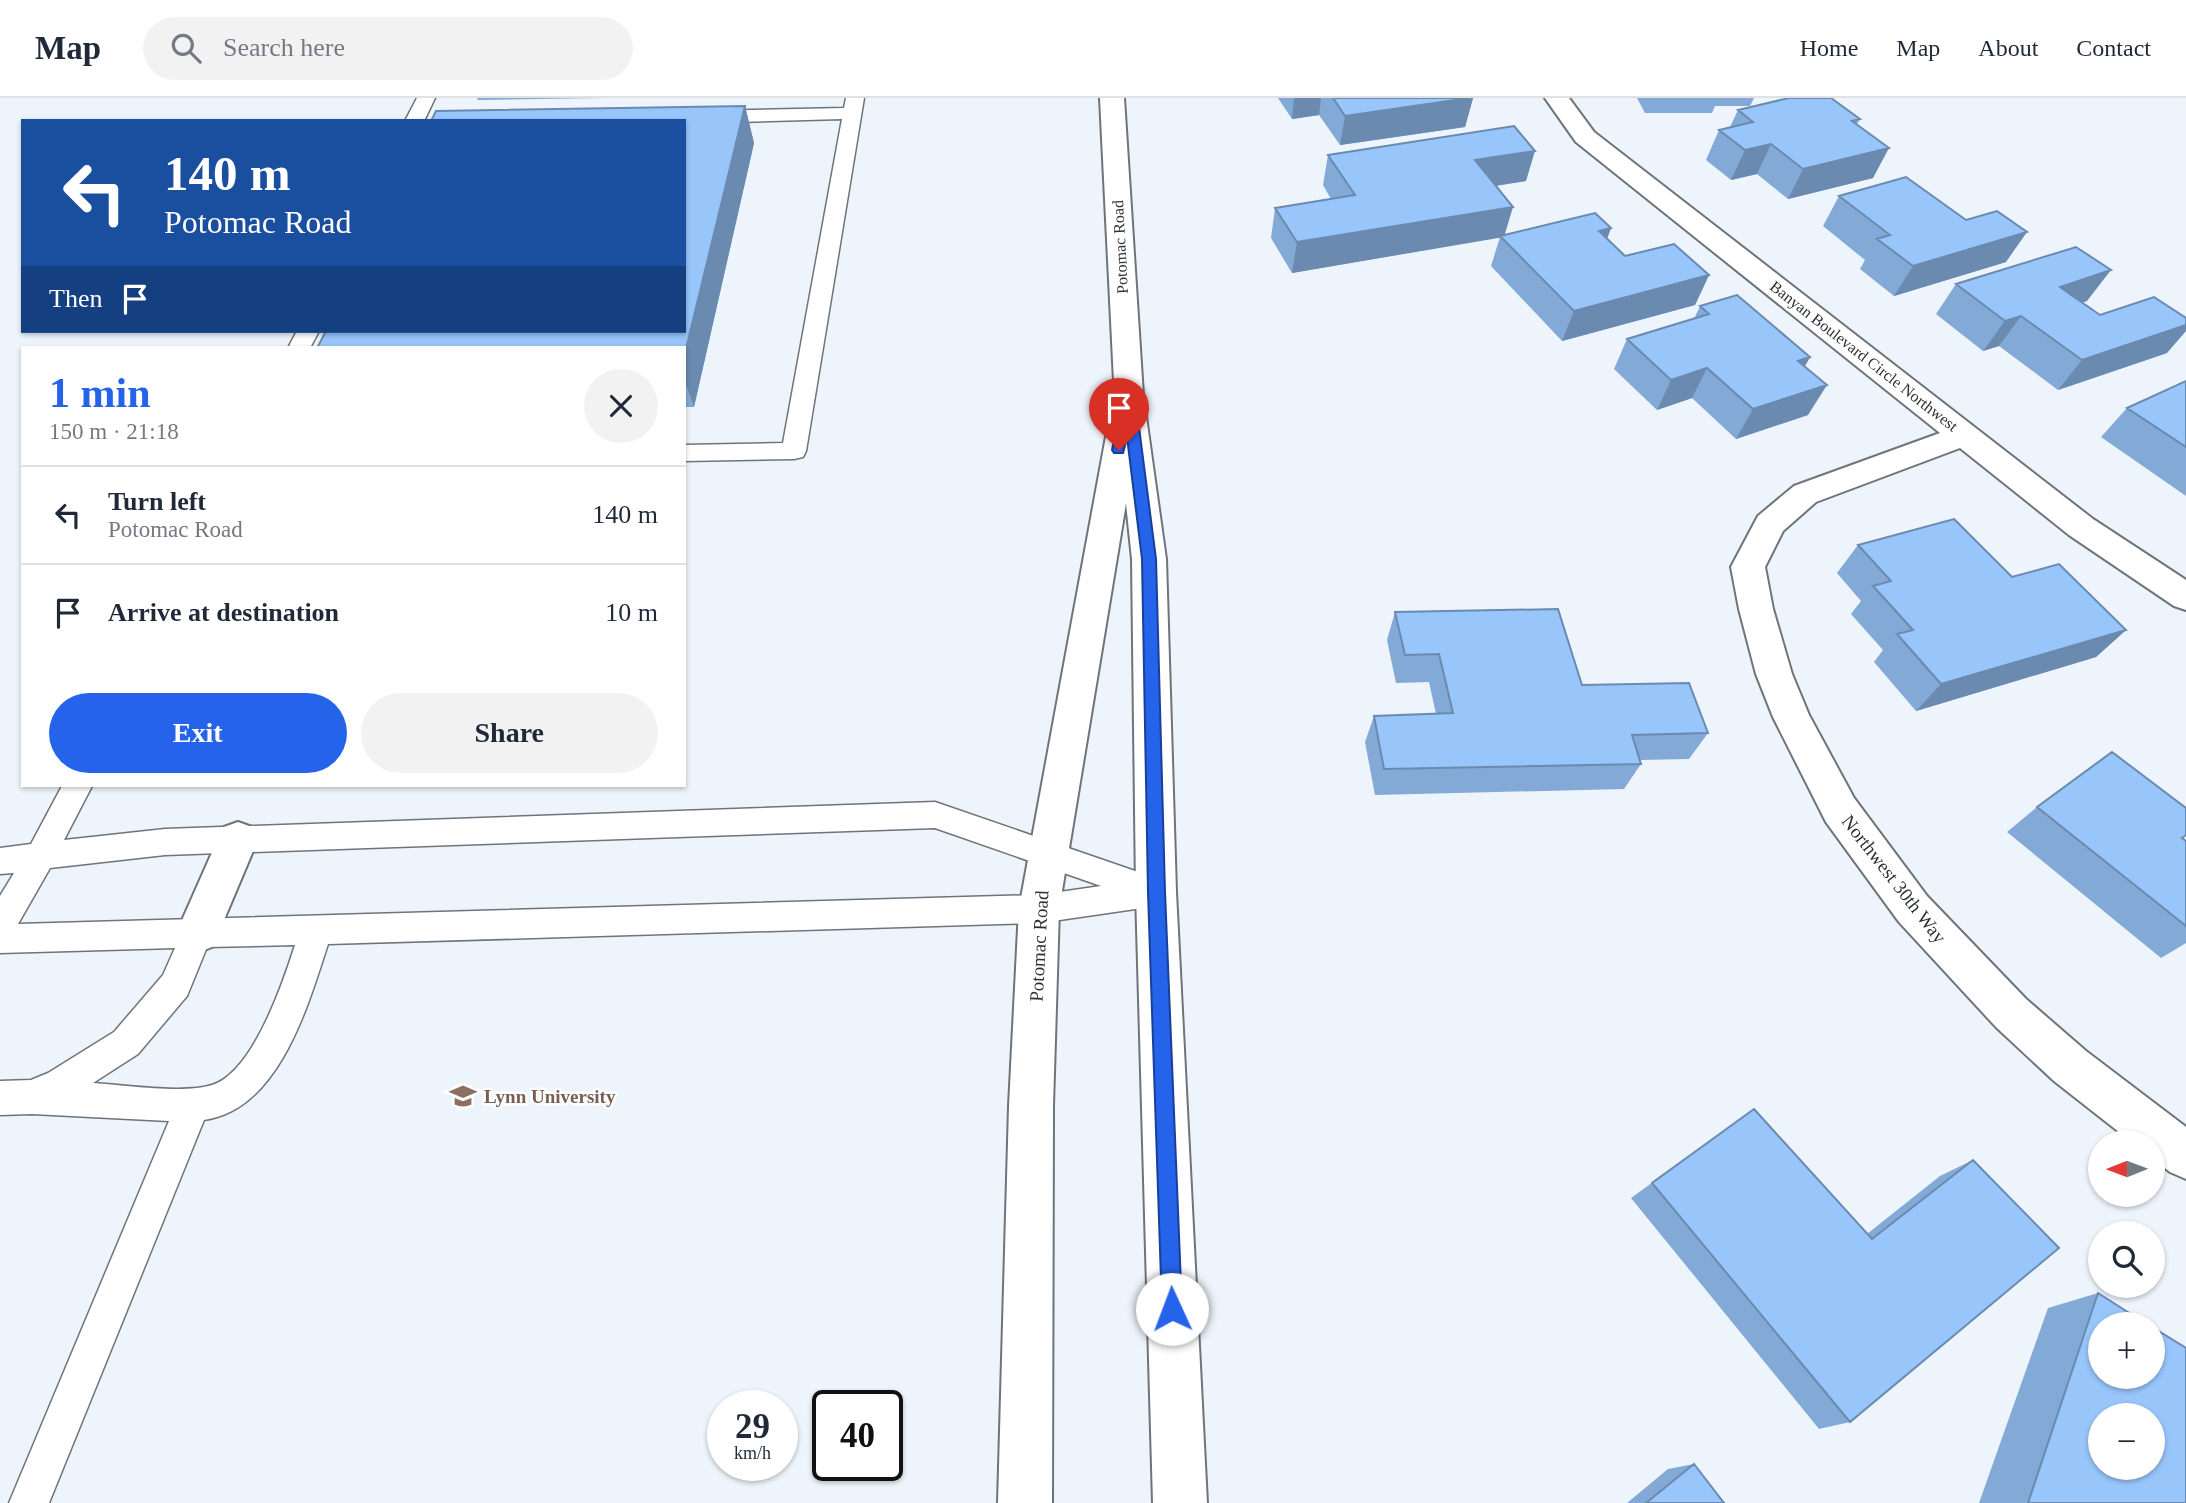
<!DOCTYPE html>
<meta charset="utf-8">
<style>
body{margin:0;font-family:Georgia,serif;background:#f2f2f3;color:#1f2937;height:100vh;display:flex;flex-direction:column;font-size:26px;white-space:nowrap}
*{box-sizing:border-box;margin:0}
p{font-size:23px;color:#747a83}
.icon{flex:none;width:38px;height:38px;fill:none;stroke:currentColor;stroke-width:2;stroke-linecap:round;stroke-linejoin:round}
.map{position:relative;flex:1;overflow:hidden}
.panel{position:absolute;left:21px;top:248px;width:665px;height:441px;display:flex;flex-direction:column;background:#fff;border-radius:0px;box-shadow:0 2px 5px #0004}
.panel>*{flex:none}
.hud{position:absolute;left:21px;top:21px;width:665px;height:214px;border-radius:0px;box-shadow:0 2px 5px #0004;background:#1a4fa0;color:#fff;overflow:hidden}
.needle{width:46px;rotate:269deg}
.controls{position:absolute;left:2088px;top:1032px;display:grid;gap:14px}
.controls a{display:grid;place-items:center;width:77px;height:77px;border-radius:50%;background:#fff;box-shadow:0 2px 5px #0004;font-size:35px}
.speed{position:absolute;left:707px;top:1292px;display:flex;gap:14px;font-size:35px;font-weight:700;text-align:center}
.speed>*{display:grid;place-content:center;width:91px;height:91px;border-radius:50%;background:#fff;box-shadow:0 2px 5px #0004;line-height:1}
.speed small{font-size:18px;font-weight:400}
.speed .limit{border:4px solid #111;border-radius:10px;background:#fff;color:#111}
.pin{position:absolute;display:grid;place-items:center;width:60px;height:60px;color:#fff;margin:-72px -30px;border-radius:50% 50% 50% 0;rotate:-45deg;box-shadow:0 0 7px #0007}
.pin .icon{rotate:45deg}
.me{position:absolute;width:77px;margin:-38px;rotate:358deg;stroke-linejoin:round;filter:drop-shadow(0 0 5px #0008)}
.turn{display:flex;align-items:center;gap:24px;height:147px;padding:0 28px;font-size:32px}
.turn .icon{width:91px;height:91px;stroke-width:2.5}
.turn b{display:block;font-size:49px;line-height:60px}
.then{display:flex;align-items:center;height:66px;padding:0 28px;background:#0003;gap:14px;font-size:26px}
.round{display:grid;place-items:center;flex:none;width:74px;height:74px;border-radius:37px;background:#f2f2f3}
.overview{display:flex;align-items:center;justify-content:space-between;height:119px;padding:0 28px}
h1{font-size:42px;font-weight:700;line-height:52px;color:#2563eb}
.action{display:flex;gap:14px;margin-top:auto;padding:14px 28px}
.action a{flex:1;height:80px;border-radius:42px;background:#2563eb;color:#fff;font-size:28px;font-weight:700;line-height:80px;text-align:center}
.action a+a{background:#f2f2f3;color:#1f2937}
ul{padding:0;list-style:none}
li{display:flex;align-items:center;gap:21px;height:98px;padding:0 28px;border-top:2px solid #e0e1e3}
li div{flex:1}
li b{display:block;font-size:26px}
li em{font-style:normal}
header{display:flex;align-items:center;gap:42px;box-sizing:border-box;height:98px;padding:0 35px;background:#fff;border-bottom:2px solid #e0e1e3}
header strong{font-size:33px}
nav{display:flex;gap:38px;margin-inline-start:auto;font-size:24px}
.search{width:490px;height:63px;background:#f2f2f3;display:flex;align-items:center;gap:18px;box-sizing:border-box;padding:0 24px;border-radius:38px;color:#747a83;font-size:26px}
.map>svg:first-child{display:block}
</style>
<header>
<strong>Map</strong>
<div class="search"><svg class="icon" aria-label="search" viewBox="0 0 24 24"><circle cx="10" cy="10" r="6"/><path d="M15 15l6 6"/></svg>Search here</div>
<nav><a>Home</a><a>Map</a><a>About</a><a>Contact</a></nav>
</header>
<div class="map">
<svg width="2186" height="1405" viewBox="0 0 2186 1405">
<rect width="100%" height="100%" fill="#eef4fb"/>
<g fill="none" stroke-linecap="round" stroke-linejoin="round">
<g stroke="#6e747a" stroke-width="3">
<path id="service" d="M 417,0 L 435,0 L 424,23 L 405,23 Z
M 846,0 L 864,0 L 806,353 L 803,359 L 794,361 L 684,363 L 684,347 L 783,345 L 842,21 L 706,25 L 697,19 L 706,13 L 844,10 Z
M 297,233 L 319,233 L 310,250 L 288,250 Z
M 62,688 L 92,688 L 64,742 L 165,731 L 935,704 L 1167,784 L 1172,794 L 1167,804 L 1156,808 L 1039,825 L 328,846 C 308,907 279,1012 204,1022 L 49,1405 L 9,1405 L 169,1023 L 32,1016 L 0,1017 L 0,983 L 31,982 L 48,975 L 114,934 L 163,877 L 175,850 L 0,855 L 0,798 L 14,775 L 0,776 L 0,750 L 31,746 ZM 935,730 L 1101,788 L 1039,797 L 18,826 L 50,770 L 165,757 ZM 295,847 C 283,885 253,974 212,987 C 184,996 124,987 93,985 L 138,956 L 187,898 L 207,849 Z"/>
</g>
<g stroke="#6e747a" stroke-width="4">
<path id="minor" d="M 1545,0 L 1569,0 L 1594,34 L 2093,421 L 2186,482 L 2186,512 L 2174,508 L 2069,437 L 1960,350 L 1816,404 L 1783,433 L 1765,469 L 1773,511 L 1792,576 L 1809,617 L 1854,700 L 1927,798 L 2026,901 L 2086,953 L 2186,1029 L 2186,1081 L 2170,1074 L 2152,1060 L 2152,1045 L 2133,1045 L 2054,983 L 1996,929 L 1899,824 L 1826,724 L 1773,619 L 1756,576 L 1739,511 L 1731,469 L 1758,418 L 1794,388 L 1940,335 L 1576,44 Z
M 238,724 L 252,729 L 258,741 L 218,836 L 212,849 L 197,855 L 182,849 L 176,836 L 218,741 L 224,729 Z"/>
</g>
<g stroke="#6e747a" stroke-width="4">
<path id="tertiary" d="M 1100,0 L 1124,0 L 1143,297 L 1166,461 L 1176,794 L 1207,1405 L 1153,1405 L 1136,794 L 1132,461 L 1126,405 L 1059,811 L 1053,1008 L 1052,1405 L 998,1405 L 1009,1008 L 1019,811 L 1107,333 L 1111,326 L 1116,324 Z"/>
</g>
<use href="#service" fill="#fff" fill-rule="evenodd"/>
<use href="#minor" fill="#fff" fill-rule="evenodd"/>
<use href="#tertiary" fill="#fff" fill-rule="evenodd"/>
</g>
<path fill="#83a9d7" d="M 477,0 L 605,0 L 478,2 Z
M 1278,0 L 1473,0 L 1465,29 L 1340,47 L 1319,17 L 1292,21 Z
M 1637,0 L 1754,0 L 1750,8 L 1715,8 L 1712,15 L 1645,15 Z
M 745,8 L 754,45 L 694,309 L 684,309 L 684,233 Z
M 1738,12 L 1860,21 L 1857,26 L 1873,80 L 1788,101 L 1757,76 L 1731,82 L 1706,62 L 1719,32 L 1730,29 Z
M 1328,57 L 1526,83 L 1496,88 L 1504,138 L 1611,130 L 1607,141 L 1625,158 L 1709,177 L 1695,207 L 1562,243 L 1491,168 L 1500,139 L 1292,175 L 1271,140 L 1275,110 L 1331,101 L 1323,87 Z
M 1839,98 L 2006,164 L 1894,198 L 1860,171 L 1865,162 L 1823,128 Z
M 1956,186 L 2087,203 L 2082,204 L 2100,217 L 2167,255 L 2058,292 L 1999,248 L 1983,253 L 1936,216 Z
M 1700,208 L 1810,259 L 1805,268 L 1808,317 L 1736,341 L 1692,300 L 1657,312 L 1614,271 L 1627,241 L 1694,221 Z
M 2186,283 L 2186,398 L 2101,339 L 2127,310 Z
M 1858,447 L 2012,479 L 2126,532 L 2096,559 L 1916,613 L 1874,564 L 1883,552 L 1851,516 L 1861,503 L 1837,475 Z
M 1395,514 L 1582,587 L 1708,635 L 1689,661 L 1640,662 L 1641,666 L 1624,691 L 1375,697 L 1365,644 L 1374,618 L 1436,616 L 1429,584 L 1396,585 L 1387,542 Z
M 2037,709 L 2182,740 L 2186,743 L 2186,845 L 2161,860 L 2007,734 Z
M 1754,1011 L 1867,1136 L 1940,1078 L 1973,1062 L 1850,1324 L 1819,1331 L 1631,1100 Z
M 2098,1195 L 2186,1405 L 1979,1405 L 2048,1210 Z
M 1694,1366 L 1724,1405 L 1627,1405 L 1668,1371 Z"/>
<path fill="#6a8aaf" d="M 1294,0 L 1321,0 L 1319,17 L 1292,21 Z
M 1473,0 L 1465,29 L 1340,47 L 1345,18 Z
M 745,8 L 754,45 L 694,309 L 684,281 L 684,259 Z
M 1771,46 L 1757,76 L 1731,82 L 1745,52 Z
M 1889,50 L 1873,80 L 1788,101 L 1803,71 Z
M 1535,53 L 1526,83 L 1467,92 L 1475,62 Z
M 1513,109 L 1504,139 L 1292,175 L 1297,144 Z
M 1611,130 L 1600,160 L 1599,133 Z
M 2027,134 L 2006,164 L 1894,198 L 1913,168 Z
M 2111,172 L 2087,203 L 2038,219 L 2060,189 Z
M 1709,177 L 1695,207 L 1562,243 L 1574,213 Z
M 2021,218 L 1999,248 L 1983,253 L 2005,223 Z
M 2186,227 L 2186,233 L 2167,255 L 2058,292 L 2082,262 Z
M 1810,259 L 1793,289 L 1798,263 Z
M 1707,270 L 1692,300 L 1657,312 L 1671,282 Z
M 1827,287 L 1808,317 L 1736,341 L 1753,311 Z
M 2126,532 L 2096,559 L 1916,613 L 1941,586 Z"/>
<path fill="#98c5fa" stroke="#6a8aaf" stroke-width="2" fill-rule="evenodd" d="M 1333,0 L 1469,0 L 1345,18 Z
M 1789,0 L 1831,0 L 1860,21 L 1852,23 L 1889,50 L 1803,71 L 1771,46 L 1745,52 L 1719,32 L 1753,24 L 1738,12 Z
M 745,8 L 684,259 L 684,250 L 317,250 L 326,233 L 684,233 L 684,23 L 431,23 L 436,13 Z
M 1514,28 L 1535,53 L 1475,62 L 1513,109 L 1297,144 L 1275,110 L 1355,97 L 1328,57 Z
M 1906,79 L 1966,122 L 1997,113 L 2027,134 L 1913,168 L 1877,141 L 1890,137 L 1839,98 Z
M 1595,115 L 1611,130 L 1599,133 L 1625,158 L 1674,146 L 1709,177 L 1574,213 L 1500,138 Z
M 2076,149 L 2111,172 L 2060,189 L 2100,217 L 2154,199 L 2186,220 L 2186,227 L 2082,262 L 2021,218 L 2005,223 L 1956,186 Z
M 1737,197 L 1810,259 L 1798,263 L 1827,287 L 1753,311 L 1707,270 L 1671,282 L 1627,241 L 1709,216 L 1700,208 Z
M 2186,283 L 2186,349 L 2127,310 Z
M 1954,421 L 2012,479 L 2059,466 L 2126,532 L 1941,586 L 1897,536 L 1913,532 L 1873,488 L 1891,483 L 1858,447 Z
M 1558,511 L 1582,587 L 1689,585 L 1708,635 L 1632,637 L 1641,666 L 1384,671 L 1374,618 L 1453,615 L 1439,556 L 1405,557 L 1395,514 Z
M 2112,654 L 2186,710 L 2186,737 L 2182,740 L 2186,743 L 2186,828 L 2037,709 Z
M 1754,1011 L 1872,1141 L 1973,1062 L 2059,1150 L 1850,1324 L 1652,1085 Z
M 2098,1195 L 2148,1227 L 2100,1227 L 2100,1279 L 2152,1279 L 2152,1229 L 2186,1250 L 2186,1405 L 2028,1405 ZM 2100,1318 L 2152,1318 L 2152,1370 L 2100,1370 Z
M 1694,1366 L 1724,1405 L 1646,1405 Z"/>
<path fill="#2563eb" stroke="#184099" stroke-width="2" d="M 1128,293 L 1135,298 L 1156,461 L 1165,794 L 1182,1211 L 1179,1218 L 1172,1221 L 1165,1218 L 1162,1211 L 1148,794 L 1142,461 L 1127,339 L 1123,355 L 1114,355 L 1112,352 L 1122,298 Z"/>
<defs>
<g id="university-bare" transform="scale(2.1)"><path d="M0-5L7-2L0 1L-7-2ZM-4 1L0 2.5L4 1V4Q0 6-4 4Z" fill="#8d6e63" stroke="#fff" stroke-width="2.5" paint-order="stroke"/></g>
</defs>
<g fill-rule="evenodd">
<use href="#university-bare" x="463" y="998"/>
</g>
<g text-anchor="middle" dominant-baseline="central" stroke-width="5" stroke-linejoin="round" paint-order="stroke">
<g font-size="16" fill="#2e3133" stroke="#fff">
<text transform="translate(1120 149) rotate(-93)">Potomac Road</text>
<text transform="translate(1864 258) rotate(38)">Banyan Boulevard Circle Northwest</text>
</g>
<g font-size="19" fill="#2e3133" stroke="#fff">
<text transform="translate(1894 781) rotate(52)">Northwest 30th Way</text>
<text transform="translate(1039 848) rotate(-87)">Potomac Road</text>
</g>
<g font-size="19" font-weight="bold" fill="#785e54" stroke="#fff" text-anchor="start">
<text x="484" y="998">Lynn University</text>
</g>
</g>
</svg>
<div class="controls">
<a><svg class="needle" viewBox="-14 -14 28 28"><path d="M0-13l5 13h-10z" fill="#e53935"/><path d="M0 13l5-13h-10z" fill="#747a83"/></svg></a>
<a><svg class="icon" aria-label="search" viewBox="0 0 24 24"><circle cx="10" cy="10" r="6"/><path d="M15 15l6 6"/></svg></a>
<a>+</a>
<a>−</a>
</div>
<div class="speed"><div>29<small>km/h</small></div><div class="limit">40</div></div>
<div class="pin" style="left:1119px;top:352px;background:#d93025"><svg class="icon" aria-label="arrive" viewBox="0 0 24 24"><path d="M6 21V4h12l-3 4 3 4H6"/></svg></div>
<svg class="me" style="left:1172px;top:1211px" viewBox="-20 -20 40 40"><circle r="19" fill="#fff"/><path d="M0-13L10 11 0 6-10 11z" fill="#2563eb"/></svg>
<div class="hud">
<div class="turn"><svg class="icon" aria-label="left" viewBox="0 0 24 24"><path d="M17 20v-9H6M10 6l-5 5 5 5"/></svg><div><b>140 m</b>Potomac Road</div></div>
<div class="then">Then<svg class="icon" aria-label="arrive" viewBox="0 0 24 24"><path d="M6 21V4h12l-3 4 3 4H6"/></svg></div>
</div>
<section class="panel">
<div class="overview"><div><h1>1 min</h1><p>150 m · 21:18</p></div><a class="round"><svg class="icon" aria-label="close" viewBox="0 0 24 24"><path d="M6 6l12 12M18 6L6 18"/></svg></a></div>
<ul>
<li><svg class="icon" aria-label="left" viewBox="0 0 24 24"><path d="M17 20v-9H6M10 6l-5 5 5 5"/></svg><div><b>Turn left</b><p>Potomac Road</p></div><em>140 m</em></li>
<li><svg class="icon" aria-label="arrive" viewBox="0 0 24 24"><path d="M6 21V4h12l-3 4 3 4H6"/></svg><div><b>Arrive at destination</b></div><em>10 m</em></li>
</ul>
<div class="action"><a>Exit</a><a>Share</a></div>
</section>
</div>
